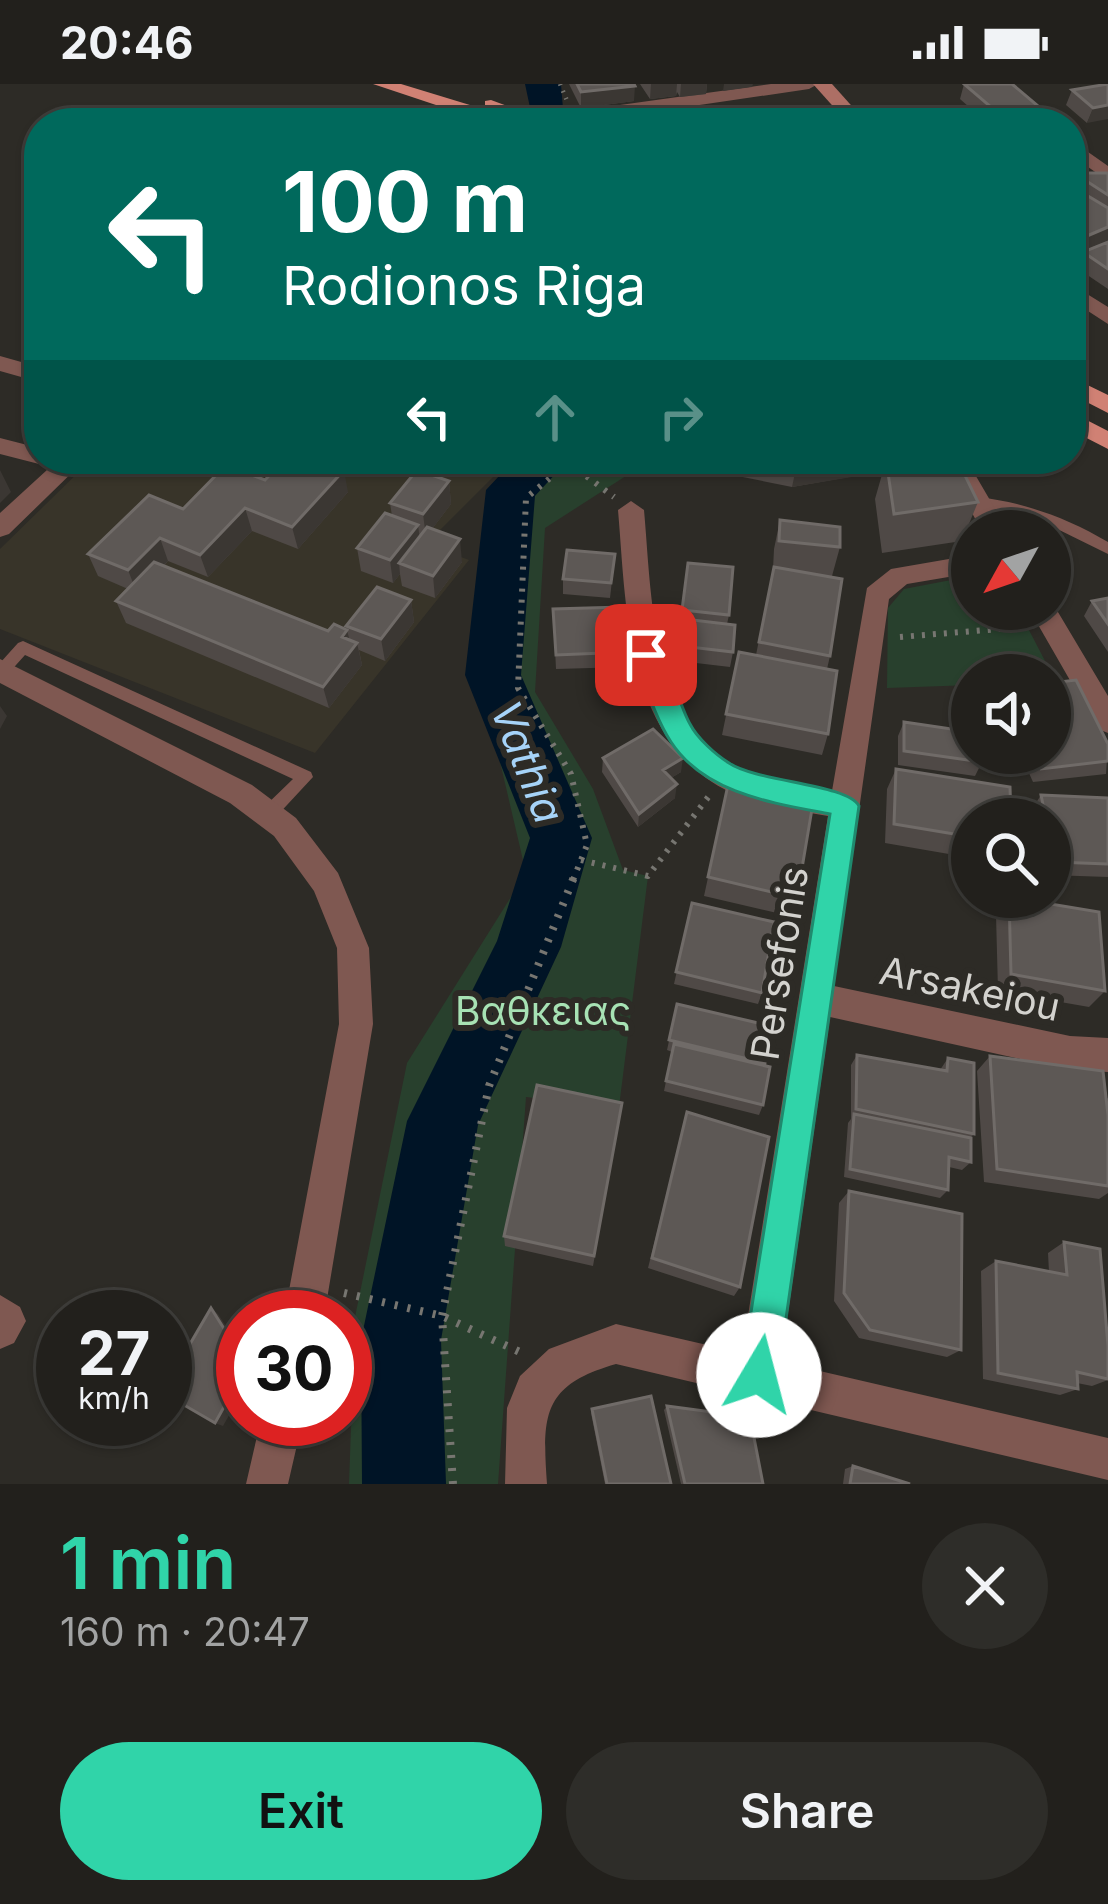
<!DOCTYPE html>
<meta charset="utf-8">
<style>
body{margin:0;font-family:Inter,sans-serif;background:#2e2d29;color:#f1f3f6;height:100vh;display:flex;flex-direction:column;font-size:45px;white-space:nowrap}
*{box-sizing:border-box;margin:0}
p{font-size:39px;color:#a2a3a3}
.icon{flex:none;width:66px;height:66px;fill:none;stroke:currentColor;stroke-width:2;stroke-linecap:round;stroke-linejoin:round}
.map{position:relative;height:1400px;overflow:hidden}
.sheet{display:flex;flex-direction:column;background:#22201c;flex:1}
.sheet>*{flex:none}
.guide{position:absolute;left:24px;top:24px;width:1062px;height:366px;border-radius:48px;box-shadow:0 3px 9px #0004,0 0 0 3px #3f3e3b;background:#00695c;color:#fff;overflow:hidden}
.needle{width:78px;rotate:230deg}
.controls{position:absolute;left:951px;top:426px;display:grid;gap:24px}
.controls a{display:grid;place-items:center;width:120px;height:120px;border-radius:50%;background:#22201c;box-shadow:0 3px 9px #0004,0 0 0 3px #3f3e3b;font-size:60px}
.speed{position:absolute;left:36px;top:1206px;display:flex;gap:24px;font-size:60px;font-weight:700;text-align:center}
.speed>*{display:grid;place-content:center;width:156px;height:156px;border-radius:50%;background:#22201c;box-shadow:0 3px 9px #0004,0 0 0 3px #3f3e3b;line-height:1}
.speed small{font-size:30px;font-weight:400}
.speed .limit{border:18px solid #d22;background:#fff;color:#111}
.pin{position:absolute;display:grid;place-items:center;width:102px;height:102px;color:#fff;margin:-51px;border-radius:24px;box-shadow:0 6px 18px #0006}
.me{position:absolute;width:132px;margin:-66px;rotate:8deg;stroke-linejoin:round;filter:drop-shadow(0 0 9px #0008)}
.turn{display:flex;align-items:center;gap:42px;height:252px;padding:0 60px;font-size:54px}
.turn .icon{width:156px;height:156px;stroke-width:2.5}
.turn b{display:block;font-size:84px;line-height:102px}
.lanes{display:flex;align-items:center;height:114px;padding:0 60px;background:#0003;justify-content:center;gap:60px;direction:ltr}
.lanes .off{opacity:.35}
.round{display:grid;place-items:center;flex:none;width:126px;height:126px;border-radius:63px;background:#2e2d29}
.summary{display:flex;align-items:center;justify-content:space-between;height:204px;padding:0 60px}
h1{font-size:72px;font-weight:600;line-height:90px;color:#30d4a9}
.primary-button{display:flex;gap:24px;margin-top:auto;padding:24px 60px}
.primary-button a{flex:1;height:138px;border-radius:72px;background:#30d4a9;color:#111;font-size:48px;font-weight:600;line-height:138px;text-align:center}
.primary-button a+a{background:#2e2d29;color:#f1f3f6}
.status{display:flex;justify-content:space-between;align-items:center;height:84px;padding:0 60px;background:#22201c;direction:ltr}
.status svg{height:33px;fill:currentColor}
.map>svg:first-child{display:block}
</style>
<div class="status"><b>20:46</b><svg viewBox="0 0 49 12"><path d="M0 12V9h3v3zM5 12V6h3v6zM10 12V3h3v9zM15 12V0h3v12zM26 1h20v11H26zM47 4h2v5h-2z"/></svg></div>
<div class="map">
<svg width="1108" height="1400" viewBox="0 0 1108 1400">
<rect width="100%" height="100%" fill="#2d2b26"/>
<path fill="#383429" d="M 92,375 L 511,375 L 426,460 L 469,476 L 315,669 L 0,545 L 0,465 Z"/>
<path fill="#28402d" d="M 519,375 L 635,375 L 629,390 L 545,444 L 535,608 L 593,705 L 623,786 L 648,792 L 619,1023 L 526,1013 L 498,1400 L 349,1400 L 355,1233 L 407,979 L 526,789 L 479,588 L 490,407 Z
M 972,492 L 972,525 L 1018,525 L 1056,598 L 1050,598 L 1050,591 L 972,591 L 972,601 L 887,604 L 888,524 L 904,505 Z"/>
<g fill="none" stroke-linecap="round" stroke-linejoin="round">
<path fill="#001426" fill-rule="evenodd" d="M 525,0 L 561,0 L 563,25 L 558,33 L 532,33 Z
M 515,375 L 569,375 L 535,412 L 521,591 L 592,754 L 561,863 L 478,1041 L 441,1256 L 446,1400 L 362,1400 L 361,1256 L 407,1037 L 497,857 L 530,754 L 465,591 L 486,406 Z"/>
<path stroke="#777671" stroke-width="4.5" stroke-dasharray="1.5 6" stroke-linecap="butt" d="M 560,0 L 568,19"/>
<path stroke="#777671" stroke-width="6" stroke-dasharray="3 8" stroke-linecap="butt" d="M 569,379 L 614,413
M 900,553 L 1024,543
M 581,776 L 648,792 L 709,712
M 573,796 L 587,761 L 571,690 L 518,604 L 526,414 L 573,375"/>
<path stroke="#777671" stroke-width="8" stroke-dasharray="3 10" stroke-linecap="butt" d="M 344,1209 L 442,1232 L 524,1270
M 453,1400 L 442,1232 L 489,1002 L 574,793"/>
<path fill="#7f5851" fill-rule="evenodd" d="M 979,413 C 1026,419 1067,434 1108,458 L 1108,470 L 1041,437 L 974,421 L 974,415 Z
M 23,557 L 311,688 L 313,693 L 274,735 L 268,737 L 262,735 L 260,730 L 262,725 L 293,695 L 25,571 L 7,591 L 0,592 L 0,579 L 18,559 Z"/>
<path fill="#7f5851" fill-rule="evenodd" d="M 771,0 L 818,0 L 809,5 L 584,38 L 575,32 L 584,26 Z
M 1071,56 L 1108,82 L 1108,97 L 1071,71 Z
M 1071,200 L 1108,223 L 1108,240 L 1071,216 Z
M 0,272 L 39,283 L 39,298 L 0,287 Z
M 0,354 L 39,364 L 39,375 L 49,375 L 39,380 L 0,370 Z
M 59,375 L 86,375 L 9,450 L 0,453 L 0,429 Z
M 942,375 L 966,375 L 1008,447 L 982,447 Z
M 631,417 L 644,426 C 652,513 650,639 741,685 C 769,699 801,702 832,707 L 867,504 L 891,485 L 972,471 L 972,489 L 907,500 L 889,515 L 834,902 L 1070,952 L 1108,954 L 1108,988 L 1070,986 L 830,933 L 781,1278 L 1108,1354 L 1108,1396 L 616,1280 C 543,1301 542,1330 547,1400 L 505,1400 L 507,1324 L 520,1292 L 549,1265 L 616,1240 L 742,1269 L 828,732 C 789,725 745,720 712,698 C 625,641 626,518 618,426 Z
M 1052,518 L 1108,612 L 1108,649 L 1098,645 L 1029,525 L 1050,525 Z
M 0,575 L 252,701 L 296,734 L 338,789 L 369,864 L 373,940 L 324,1233 L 284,1233 L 339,940 L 337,864 L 314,807 L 274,752 L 230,719 L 0,599 Z
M 0,1211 L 20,1223 L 26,1237 L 14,1259 L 0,1265 Z
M 261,1335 L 303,1335 L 288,1400 L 246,1400 Z"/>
<path fill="#ad6f65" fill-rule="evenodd" d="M 813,0 L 832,0 L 867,39 L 848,39 Z"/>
<path fill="#d08174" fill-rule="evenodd" d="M 373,0 L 401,0 L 506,32 L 485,25 L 485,17 L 491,16 L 553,39 L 490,39 Z
M 1071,293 L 1108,311 L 1108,329 L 1071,310 Z
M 1071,328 L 1108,347 L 1108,365 L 1071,346 Z"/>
</g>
<path fill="#4f4946" d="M 569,0 L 634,0 L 634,17 L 581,24 Z
M 640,0 L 707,0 L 706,10 L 680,13 L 677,8 L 676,12 L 650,15 Z
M 964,0 L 1041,39 L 987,39 L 960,15 Z
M 1104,0 L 1087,39 L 1066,21 L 1072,6 Z
M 1074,89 L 1108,89 L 1108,157 L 1071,172 L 1071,113 L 1077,111 L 1071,107 L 1071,97 Z
M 1108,158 L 1108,205 L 1077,184 L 1083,168 Z
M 663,375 L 957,375 L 978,418 L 962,457 L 882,469 L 875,415 L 883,387 L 792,403 L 663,377 Z
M 265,396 L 348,408 L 298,465 L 252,447 L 208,493 L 168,477 L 164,482 L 328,547 L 347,546 L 346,542 L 411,516 L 414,538 L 385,577 L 359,566 L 362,581 L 329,624 L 126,539 L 116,517 L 128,505 L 98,492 L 88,470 L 183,425 Z
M 449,397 L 451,420 L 432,445 L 462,478 L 435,514 L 402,502 L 400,490 L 393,499 L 361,487 L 357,464 L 392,432 L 390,419 Z
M 780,436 L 840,463 L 832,492 L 830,572 L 827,585 L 828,650 L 822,671 L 722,651 L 739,568 L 756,571 L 773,485 L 774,465 Z
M 615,470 L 610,514 L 563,510 L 563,495 Z
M 688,479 L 729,531 L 727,540 L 733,568 L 730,583 L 679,577 L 683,541 L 680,541 Z
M 1108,514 L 1108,568 L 1084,532 L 1092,517 Z
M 553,525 L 627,568 L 626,583 L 556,585 Z
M 904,638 L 982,678 L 975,692 L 898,681 L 898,652 Z
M 1108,660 L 1106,690 L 1033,698 L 1020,669 L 1050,669 Z
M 603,674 L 681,688 L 671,694 L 675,714 L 638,743 L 602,688 Z
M 896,685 L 972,735 L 972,774 L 885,759 L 887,705 Z
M 728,701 L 797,814 L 790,832 L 704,812 Z
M 1041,711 L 1108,714 L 1108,793 L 1050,791 L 1050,735 L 1034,735 L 1032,725 Z
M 1009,813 L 1105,907 L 1089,923 L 998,907 L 996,831 Z
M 692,819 L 762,909 L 758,920 L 674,900 Z
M 677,920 L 765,979 L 763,1021 L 759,1031 L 664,1007 L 672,968 L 667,966 Z
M 857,971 L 940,986 L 948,974 L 974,1050 L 970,1054 L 971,1078 L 962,1086 L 949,1083 L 948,1106 L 940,1114 L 844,1093 L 848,1039 L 851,1035 L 851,981 Z
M 990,972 L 1106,1015 L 1108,1014 L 1108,1109 L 1099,1115 L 984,1098 L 977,987 Z
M 622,1019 L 593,1182 L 505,1162 L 504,1152 Z
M 687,1028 L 740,1203 L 734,1212 L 648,1184 Z
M 849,1107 L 961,1266 L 947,1273 L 859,1254 L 834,1217 L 839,1119 Z
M 1064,1158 L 1108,1262 L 1108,1296 L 1092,1302 L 1077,1299 L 1078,1305 L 1060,1311 L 983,1295 L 981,1187 L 996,1177 L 1049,1188 L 1048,1169 Z
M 667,1322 L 763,1400 L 681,1400 L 664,1326 Z
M 592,1325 L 671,1400 L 605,1400 L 591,1329 Z
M 853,1382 L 910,1400 L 843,1400 L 845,1385 Z"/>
<path fill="#3b3733" d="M 651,0 L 677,0 L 676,12 L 650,15 Z
M 681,0 L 707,0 L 706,10 L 680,13 Z
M 724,0 L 753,0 L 752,3 L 723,7 Z
M 635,2 L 634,17 L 581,24 L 581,8 Z
M 1108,21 L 1108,35 L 1087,39 L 1093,24 Z
M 1045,28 L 1041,39 L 1005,39 L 1006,36 Z
M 1108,143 L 1108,157 L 1071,172 L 1073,158 Z
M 798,375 L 899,375 L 886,375 L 882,388 L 792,403 Z
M 0,386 L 11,408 L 0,419 Z
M 344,386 L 348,408 L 298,465 L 292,443 Z
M 449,397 L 451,420 L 426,453 L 423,430 Z
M 245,424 L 252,447 L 208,493 L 200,471 Z
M 418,441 L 421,464 L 399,479 L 400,490 L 393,499 L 390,476 Z
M 160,454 L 168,477 L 137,509 L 128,486 Z
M 460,455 L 462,478 L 435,514 L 433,492 Z
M 411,516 L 414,538 L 385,577 L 381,555 Z
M 347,546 L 352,566 L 357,559 L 362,581 L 329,624 L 323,603 L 342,553 Z
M 0,622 L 7,632 L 0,645 Z
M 683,674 L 681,688 L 661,700 L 663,686 Z
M 677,700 L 675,714 L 638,743 L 639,730 Z
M 211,1224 L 218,1230 L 243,1269 L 243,1275 Z
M 243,1289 L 243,1307 L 223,1342 L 215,1339 Z"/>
<path fill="#5d5855" stroke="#706b68" stroke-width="3" d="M 577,0 L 634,0 L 635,2 L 581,8 Z
M 964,0 L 1012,0 L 1045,28 L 1006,36 Z
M 1108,0 L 1108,21 L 1093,24 L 1072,6 Z
M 1074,89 L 1108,89 L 1108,111 Z
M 1083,109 L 1108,124 L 1108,143 L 1073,158 L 1071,157 L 1071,113 Z
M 1108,158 L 1108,185 L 1083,168 Z
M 285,375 L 315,375 L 344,386 L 292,443 L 245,424 L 200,471 L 160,454 L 128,486 L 88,470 L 149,411 L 183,425 L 226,381 L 265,396 Z
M 886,375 L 957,375 L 978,418 L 894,430 Z
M 417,386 L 449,397 L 423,430 L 390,419 Z
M 385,429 L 418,441 L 390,476 L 357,464 Z
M 780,436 L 840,443 L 840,463 L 779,457 Z
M 427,443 L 460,455 L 433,492 L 399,479 Z
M 567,466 L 615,470 L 611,499 L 563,495 Z
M 154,478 L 328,547 L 334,540 L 347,546 L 342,553 L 357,559 L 323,603 L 116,517 Z
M 688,479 L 733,483 L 729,531 L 682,526 Z
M 774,483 L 842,495 L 830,572 L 759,558 Z
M 377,503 L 411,516 L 381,555 L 346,542 Z
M 1108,514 L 1108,540 L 1092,517 Z
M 622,523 L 627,568 L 556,571 L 553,525 Z
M 684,535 L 735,541 L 733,568 L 681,562 Z
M 739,568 L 837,587 L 828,650 L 726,630 Z
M 1076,596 L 1108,660 L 1108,677 L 1041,685 L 1034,669 L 1050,669 L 1050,599 Z
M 904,638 L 972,648 L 972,669 L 982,669 L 982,678 L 904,667 Z
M 653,645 L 683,674 L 663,686 L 677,700 L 639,730 L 603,674 Z
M 896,685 L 1010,703 L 1011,735 L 972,735 L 972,753 L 894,740 Z
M 728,701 L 813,719 L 797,814 L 708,793 Z
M 1041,711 L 1108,714 L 1108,780 L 1056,778 L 1050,753 L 1050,735 L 1046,735 Z
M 1009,813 L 1099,828 L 1105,907 L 1011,890 Z
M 692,819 L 774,838 L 762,909 L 676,888 Z
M 677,920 L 771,942 L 765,979 L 669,956 Z
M 674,960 L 770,983 L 763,1021 L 666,997 Z
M 857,971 L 947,987 L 948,974 L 974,979 L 974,1050 L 856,1025 Z
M 990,972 L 1103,987 L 1108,1031 L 1108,1102 L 997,1085 Z
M 537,1001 L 622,1019 L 594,1172 L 504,1152 Z
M 687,1028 L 769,1053 L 740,1203 L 652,1174 Z
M 854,1030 L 971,1054 L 971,1078 L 949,1073 L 948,1106 L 850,1085 Z
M 849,1107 L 962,1130 L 961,1266 L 870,1246 L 844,1209 Z
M 1064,1158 L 1100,1165 L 1108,1262 L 1108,1295 L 1077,1288 L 1078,1305 L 998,1289 L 996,1177 L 1067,1191 Z
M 211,1224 L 243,1275 L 243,1289 L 215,1339 L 165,1310 L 165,1303 Z
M 651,1312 L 671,1400 L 607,1400 L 592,1325 Z
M 667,1322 L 750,1333 L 763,1400 L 685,1400 Z
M 853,1382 L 910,1400 L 850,1400 Z"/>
<path fill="#30d4a9" stroke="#1f8a6e" stroke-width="3" d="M 646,561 C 669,568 678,620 690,640 C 697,654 716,671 729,679 C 757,698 848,700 859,722 L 778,1291 L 772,1304 L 759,1309 L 746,1304 L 741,1291 L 830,730 C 773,719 705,710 671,658 C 654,632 645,598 634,571 Z"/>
<g text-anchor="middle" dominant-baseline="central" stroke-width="12" stroke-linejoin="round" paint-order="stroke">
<g font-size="39" fill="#d3d2ce" stroke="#2d2b26">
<text transform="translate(779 879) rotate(-81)">Persefonis</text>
<text transform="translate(970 904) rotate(12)">Arsakeiou</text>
</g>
<g font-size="39" fill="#a7e2b4" stroke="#2d2b26">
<text x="543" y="926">Βαθκειας</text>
</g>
<g font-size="42" font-style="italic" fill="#a6d3f8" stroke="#2d2b26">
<text transform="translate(528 678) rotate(68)">Vathia</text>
</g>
</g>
</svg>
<div class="controls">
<a><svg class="needle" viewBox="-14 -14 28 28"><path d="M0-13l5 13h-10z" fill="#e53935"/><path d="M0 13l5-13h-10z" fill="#a2a3a3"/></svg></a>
<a><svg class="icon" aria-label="sound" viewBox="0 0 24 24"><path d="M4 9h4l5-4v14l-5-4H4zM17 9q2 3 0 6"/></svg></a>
<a><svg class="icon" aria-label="search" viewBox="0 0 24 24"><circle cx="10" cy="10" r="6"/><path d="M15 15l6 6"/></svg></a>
</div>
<div class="speed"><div>27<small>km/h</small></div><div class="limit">30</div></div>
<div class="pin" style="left:646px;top:571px;background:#d93025"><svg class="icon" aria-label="arrive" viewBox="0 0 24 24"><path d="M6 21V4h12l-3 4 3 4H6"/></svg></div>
<svg class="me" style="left:759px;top:1291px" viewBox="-20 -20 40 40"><circle r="19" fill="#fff"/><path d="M0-13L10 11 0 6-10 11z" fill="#30d4a9"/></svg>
<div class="guide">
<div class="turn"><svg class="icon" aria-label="left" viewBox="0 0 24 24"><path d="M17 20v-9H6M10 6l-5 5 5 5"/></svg><div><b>100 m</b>Rodionos Riga</div></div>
<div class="lanes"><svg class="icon" aria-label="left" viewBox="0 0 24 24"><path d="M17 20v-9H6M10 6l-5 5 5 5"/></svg><svg class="icon off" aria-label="ahead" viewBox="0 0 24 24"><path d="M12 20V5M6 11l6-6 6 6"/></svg><svg class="icon off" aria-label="right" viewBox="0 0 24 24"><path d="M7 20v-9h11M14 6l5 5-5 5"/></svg></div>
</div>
</div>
<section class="sheet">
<div class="summary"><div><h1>1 min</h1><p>160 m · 20:47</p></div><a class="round"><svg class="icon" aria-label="close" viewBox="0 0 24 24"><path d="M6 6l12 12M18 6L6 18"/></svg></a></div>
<div class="primary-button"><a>Exit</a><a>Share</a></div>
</section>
